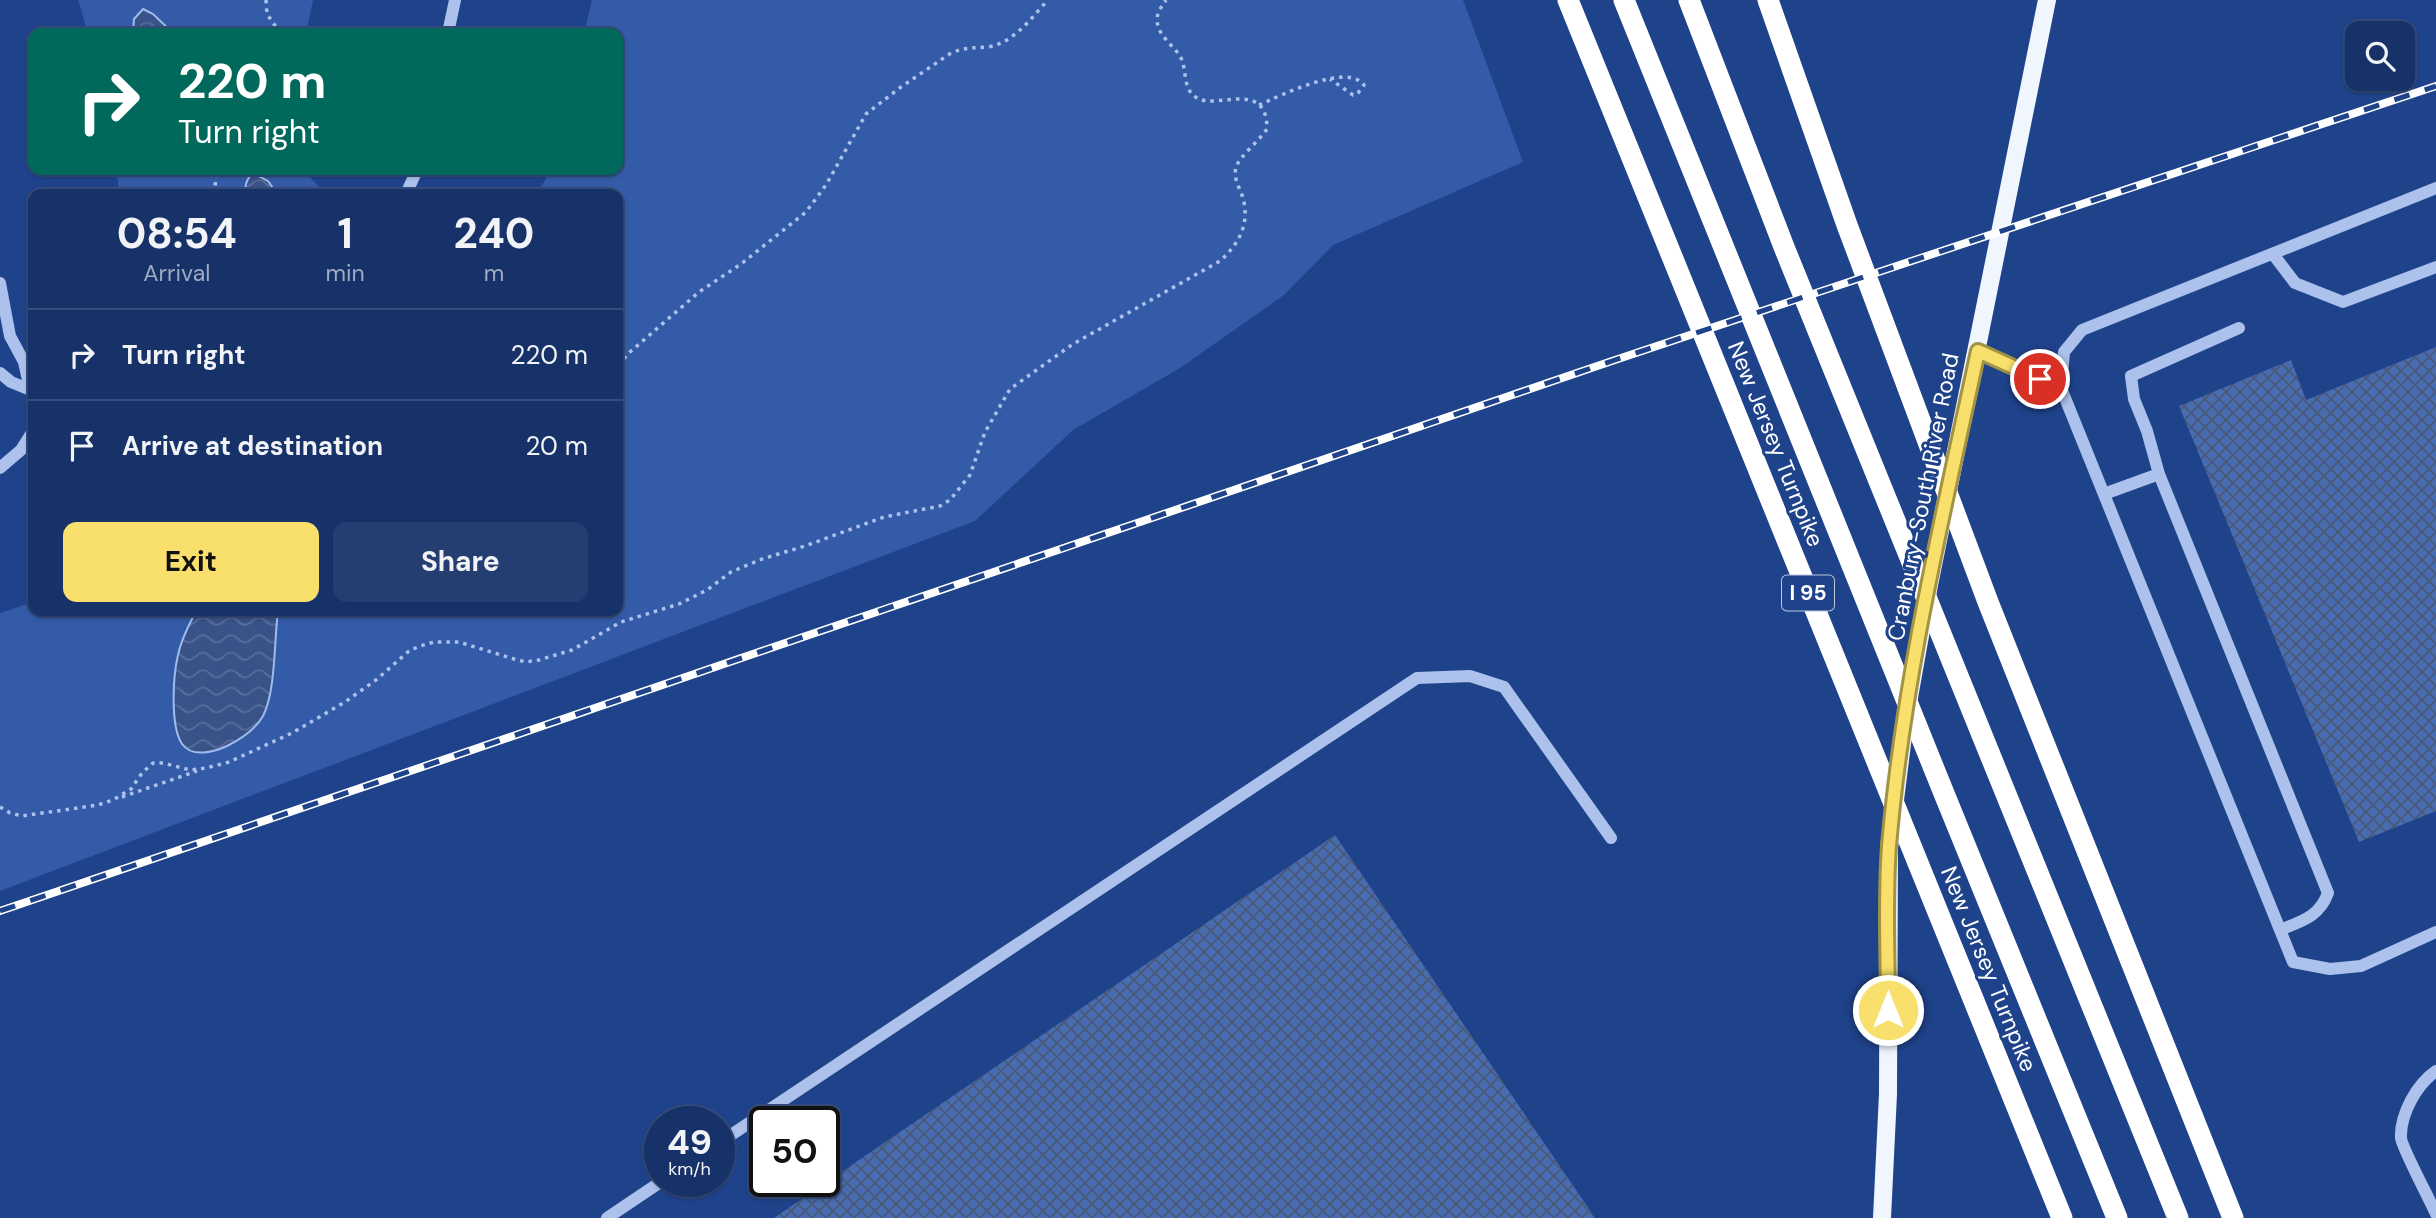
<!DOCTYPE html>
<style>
body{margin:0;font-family:"DM Sans",sans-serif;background:#243e71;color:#f1f3f6;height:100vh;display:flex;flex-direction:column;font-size:26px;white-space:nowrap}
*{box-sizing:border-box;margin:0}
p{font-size:23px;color:#9eaac0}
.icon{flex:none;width:38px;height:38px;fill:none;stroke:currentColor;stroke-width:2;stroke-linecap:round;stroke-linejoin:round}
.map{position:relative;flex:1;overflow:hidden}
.panel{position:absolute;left:28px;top:189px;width:595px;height:427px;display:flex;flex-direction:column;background:#173268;border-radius:14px;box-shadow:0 2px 5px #0004,0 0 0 2px #364d7c}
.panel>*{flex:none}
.top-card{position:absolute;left:28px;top:28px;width:595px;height:147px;border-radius:14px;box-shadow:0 2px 5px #0004,0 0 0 2px #364d7c;background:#00695c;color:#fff;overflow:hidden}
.tools{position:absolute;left:2345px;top:21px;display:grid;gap:14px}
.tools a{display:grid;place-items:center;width:70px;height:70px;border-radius:14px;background:#173268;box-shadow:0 2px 5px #0004,0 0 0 2px #364d7c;font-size:35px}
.speed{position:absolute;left:644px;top:1106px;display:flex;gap:14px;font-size:35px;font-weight:700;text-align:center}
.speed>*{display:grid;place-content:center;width:91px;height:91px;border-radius:50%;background:#173268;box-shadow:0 2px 5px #0004,0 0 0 2px #364d7c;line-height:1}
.speed small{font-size:18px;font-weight:400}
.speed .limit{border:4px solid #111;border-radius:10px;background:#fff;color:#111}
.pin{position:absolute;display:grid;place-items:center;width:60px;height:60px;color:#fff;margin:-30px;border:4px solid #fff;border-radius:50%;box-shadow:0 2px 7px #0007}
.me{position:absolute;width:77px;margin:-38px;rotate:0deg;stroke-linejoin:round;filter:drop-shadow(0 0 5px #0008)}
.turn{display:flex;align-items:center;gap:24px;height:147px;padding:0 35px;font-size:32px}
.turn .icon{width:91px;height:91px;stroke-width:2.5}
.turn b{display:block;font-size:49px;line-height:60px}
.eta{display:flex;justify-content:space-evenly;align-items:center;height:119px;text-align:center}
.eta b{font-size:42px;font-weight:700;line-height:49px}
.cta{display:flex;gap:14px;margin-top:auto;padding:14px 35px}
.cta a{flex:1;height:80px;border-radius:14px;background:#f9e06c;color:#111;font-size:28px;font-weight:700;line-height:80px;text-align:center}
.cta a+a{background:#243e71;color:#f1f3f6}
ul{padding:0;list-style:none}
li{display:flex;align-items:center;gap:21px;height:91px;padding:0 35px;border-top:2px solid #364d7c}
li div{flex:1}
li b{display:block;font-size:26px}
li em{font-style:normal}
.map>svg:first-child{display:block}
</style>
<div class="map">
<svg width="2436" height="1218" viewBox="0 0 2436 1218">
<defs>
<pattern id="water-waves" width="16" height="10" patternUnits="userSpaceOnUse" patternTransform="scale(1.75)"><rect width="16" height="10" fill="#395388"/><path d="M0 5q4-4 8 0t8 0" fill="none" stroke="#576d9a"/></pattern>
<pattern id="building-cross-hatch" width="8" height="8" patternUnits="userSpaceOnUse" patternTransform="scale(1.75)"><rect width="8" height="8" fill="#486cb2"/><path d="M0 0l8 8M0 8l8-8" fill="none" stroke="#4a5975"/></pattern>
</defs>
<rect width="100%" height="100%" fill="#1f438b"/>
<path fill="#335ba8" d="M 78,0 L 313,0 L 306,33 L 88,33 Z
M 592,0 L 1463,0 L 1523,162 L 1333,245 L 1284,295 L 1180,368 L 1073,430 L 975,521 L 0,891 L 0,613 L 33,602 L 33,611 L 618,611 L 618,194 L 537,194 L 551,170 L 618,170 L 618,33 L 584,33 Z
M 116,170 L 304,170 L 325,194 L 120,194 Z"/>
<path fill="url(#water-waves)" stroke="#9fbbed" stroke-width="2" d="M 143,9 L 153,14 L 173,33 L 133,33 L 134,19 Z
M 253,173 L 268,181 L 277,194 L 245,194 C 245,186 246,179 253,173 Z
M 196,611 L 278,611 C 274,640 276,691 263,716 C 255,730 241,739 227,746 C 214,752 192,758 182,744 C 170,726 173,676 178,655 C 181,639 189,625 196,611 Z"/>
<path fill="url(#building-cross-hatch)" d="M 2436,347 L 2436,811 L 2359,842 L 2179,406 L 2291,360 L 2306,400 Z
M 1335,835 L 1595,1218 L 774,1218 Z"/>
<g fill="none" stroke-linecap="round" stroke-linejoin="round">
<path stroke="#acc2ec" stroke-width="3.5" stroke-dasharray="3.5 5" stroke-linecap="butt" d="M 266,0 L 267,14 L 280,33
M 1259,105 C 1280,96 1347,62 1364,85 L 1358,93 L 1353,95 L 1330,79
M 214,194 L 217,170
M 618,365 L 630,352 L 699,292 L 741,264 L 806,212 L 826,185 L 866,114 L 901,87 L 951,53 C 965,47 974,48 988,47 C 1014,43 1032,17 1048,0
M 122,797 L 197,771
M 0,807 L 10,813 L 22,816 L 98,805 L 113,800 L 131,789 L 142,773 L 153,763 L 163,763 L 190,770 L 206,768 L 229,762 L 292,733 L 345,702 L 376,680 L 409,651 L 420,646 L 434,642 L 459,642 L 514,659 L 526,662 L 539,660 L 572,650 L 621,622 L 679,604 L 707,590 L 731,572 L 762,559 L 805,546 L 884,517 L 940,506 L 950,500 L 970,475 L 985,432 L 1010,389 L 1073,344 L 1220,261 C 1239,244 1250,224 1243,198 C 1240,188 1233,179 1236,167 C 1240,156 1259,141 1267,129 C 1267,80 1220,108 1199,99 C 1181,91 1188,69 1180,56 C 1172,44 1158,36 1157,20 C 1157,12 1162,6 1166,0"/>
<path stroke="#acc2ec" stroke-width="12" d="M 448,33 L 455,0
M 2436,188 L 2082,330 L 2064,352 L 2061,388 L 2293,962 L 2330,969 L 2361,966 L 2436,932
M 406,194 L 417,170
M 2273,254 L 2295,283 L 2343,302 L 2436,267
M 0,283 L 10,336 L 24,362 L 30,389
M 1978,351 L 2061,388
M 0,373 L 11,382 L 33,391
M 0,468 L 21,450 L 33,431
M 2159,474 L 2328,893 C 2319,917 2302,921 2280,930
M 2104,494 L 2159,474 L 2147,431 L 2134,399 L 2131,376 L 2239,328
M 2436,1071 C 2417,1084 2400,1114 2401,1138 C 2402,1148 2430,1200 2436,1214
M 719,1143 L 1417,678 L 1470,676 L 1504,687 L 1611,838
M 607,1218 L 662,1181"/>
<path stroke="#f1f5fe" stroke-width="18" d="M 1882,1218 L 1888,1094 L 1889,848 L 1905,720 L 1929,585 L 2047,0"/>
<path stroke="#fff" stroke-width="21" d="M 1568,0 L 2062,1218
M 1624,0 L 1941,786 L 2117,1218
M 1689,0 L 1784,247 L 2178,1218
M 1768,0 L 1847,225 L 1988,602 L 2233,1218"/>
<g stroke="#fff" stroke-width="8">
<path id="rail" d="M 0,911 L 1612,361 L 2436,86"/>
</g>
<use href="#rail" stroke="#1f438b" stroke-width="5" stroke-dasharray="16" stroke-linecap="butt"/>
</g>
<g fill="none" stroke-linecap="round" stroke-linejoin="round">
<g stroke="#a29246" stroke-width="18">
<path id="route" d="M 1888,1010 C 1888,956 1885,900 1889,846 C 1903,680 1943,515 1978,351 L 2040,379"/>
</g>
<use href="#route" stroke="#f9e06c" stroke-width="12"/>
</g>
<g text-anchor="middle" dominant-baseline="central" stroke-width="6" stroke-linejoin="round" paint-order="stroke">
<rect fill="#1f438b" stroke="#bcc7dc" stroke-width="2" x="1782" y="575.5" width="52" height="35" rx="5"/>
<g font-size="21" font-weight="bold" fill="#fff">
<text x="1808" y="593">I 95</text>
</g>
<g font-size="23" fill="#fff" stroke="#1f438b">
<text transform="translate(1776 444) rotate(68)">New Jersey Turnpike</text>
<text transform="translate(1923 497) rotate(-79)">Cranbury-South River Road</text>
<text transform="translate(1989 969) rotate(68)">New Jersey Turnpike</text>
</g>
</g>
</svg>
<div class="tools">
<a><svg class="icon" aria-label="search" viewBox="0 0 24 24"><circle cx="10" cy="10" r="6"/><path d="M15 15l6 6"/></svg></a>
</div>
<div class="speed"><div>49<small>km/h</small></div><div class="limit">50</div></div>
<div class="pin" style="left:2040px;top:379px;background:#d93025"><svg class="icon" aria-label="arrive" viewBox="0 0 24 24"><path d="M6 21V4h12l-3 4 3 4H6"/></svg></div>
<svg class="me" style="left:1888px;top:1010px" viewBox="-20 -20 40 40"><circle r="17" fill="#f9e06c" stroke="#fff" stroke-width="3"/><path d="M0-11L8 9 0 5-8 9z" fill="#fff"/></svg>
<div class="top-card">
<div class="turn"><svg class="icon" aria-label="right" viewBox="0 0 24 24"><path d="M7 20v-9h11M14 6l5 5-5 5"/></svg><div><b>220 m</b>Turn right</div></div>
</div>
<section class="panel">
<div class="eta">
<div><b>08:54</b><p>Arrival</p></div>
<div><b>1</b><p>min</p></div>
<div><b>240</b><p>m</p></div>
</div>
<ul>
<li><svg class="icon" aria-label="right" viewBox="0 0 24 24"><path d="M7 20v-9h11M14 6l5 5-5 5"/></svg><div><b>Turn right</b></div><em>220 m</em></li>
<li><svg class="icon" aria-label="arrive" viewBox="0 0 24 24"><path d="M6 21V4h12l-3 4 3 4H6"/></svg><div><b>Arrive at destination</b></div><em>20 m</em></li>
</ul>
<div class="cta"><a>Exit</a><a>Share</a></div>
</section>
</div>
